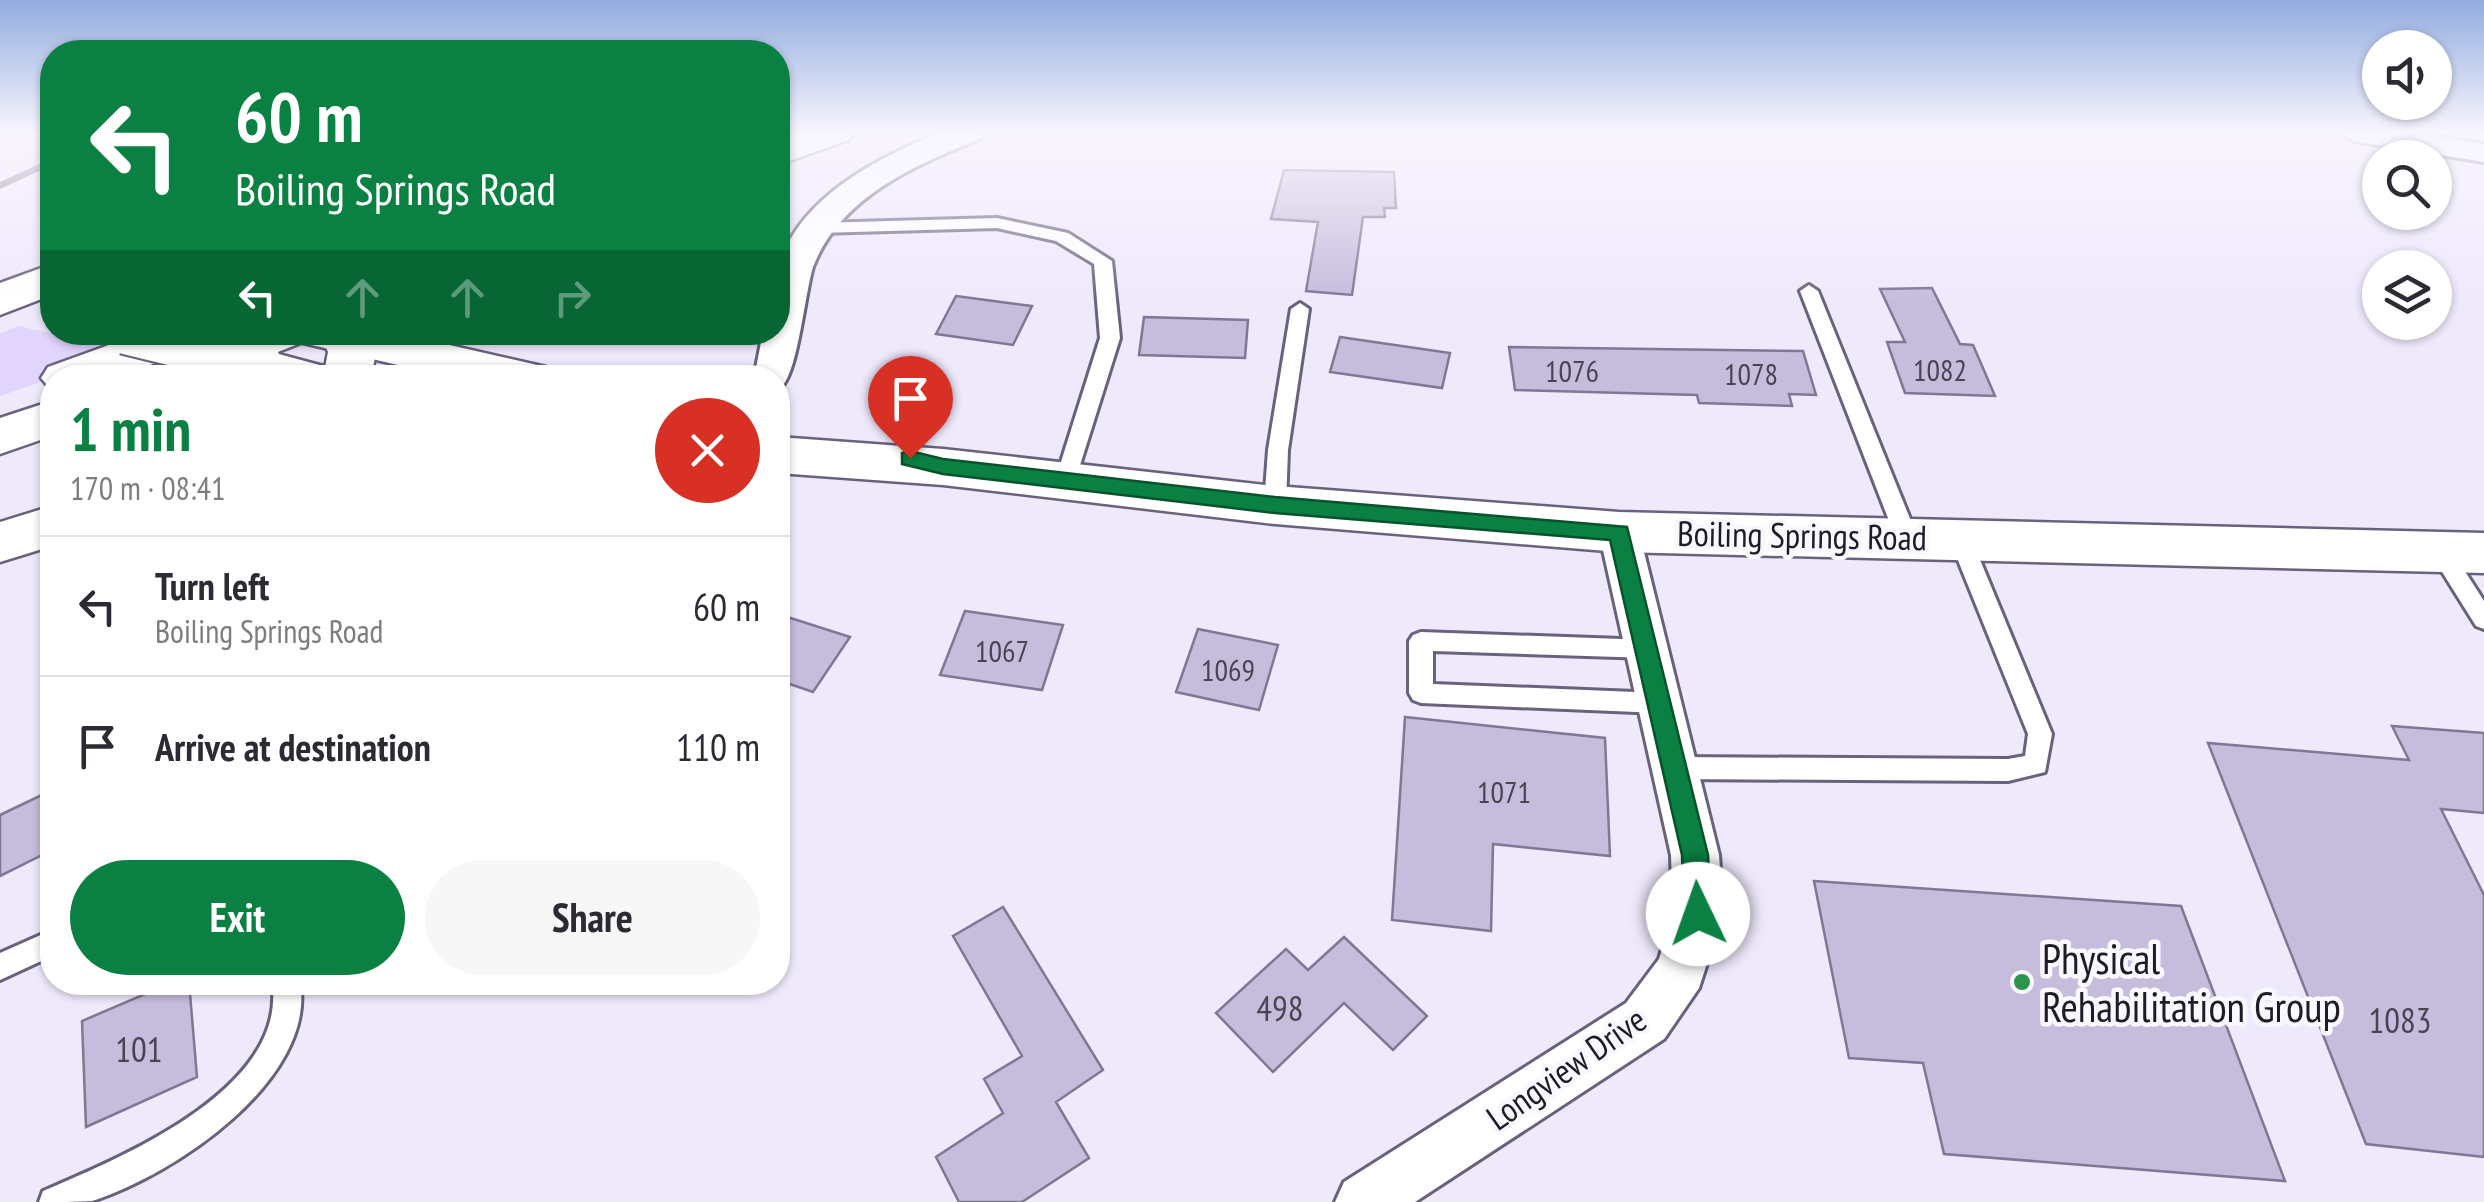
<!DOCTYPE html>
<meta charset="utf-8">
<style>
body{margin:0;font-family:"PT Sans Narrow",sans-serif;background:#f7f7f7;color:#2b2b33;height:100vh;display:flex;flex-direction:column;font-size:38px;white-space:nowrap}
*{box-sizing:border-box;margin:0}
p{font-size:32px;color:#7c7c81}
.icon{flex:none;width:55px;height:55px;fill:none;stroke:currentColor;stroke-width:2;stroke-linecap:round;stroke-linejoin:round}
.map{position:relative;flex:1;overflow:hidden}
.sheet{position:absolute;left:40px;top:365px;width:750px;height:630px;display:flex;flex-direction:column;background:#fff;border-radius:40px;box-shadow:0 2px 8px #0004}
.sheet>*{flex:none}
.guide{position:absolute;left:40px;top:40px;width:750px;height:305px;border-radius:40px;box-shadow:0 2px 8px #0004;background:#0b8043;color:#fff;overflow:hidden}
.tools{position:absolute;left:2362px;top:30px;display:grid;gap:20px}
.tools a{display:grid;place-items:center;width:90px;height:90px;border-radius:50%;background:#fff;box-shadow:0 2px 8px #0004;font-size:50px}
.pin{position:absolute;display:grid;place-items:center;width:85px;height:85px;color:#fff;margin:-102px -42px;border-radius:50% 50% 50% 0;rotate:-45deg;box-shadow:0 0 10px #0007}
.pin .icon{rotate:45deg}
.me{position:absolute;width:110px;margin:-55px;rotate:357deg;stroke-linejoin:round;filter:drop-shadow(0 0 8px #0008)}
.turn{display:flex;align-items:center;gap:35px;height:210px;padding:0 30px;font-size:45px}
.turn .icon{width:130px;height:130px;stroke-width:2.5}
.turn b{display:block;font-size:70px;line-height:85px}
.lanes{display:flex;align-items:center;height:95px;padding:0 30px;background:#0003;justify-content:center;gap:50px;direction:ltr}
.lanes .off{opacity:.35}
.round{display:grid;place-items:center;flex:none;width:105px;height:105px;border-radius:52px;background:#f7f7f7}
.headline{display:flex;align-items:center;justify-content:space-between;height:170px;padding:0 30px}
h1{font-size:60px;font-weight:700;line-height:75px;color:#0b8043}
.primary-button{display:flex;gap:20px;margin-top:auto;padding:20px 30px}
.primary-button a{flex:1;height:115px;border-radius:60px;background:#0b8043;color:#fff;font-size:40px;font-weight:700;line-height:115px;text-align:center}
.primary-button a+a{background:#f7f7f7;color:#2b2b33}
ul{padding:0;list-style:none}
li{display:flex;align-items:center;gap:30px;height:140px;padding:0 30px;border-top:2px solid #e1e1e2}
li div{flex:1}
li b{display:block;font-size:38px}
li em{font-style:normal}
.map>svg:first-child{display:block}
</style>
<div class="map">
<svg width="2484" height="1202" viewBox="0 0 2484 1202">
<rect width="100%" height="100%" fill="#efe9fc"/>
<path fill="#e1d4fd" d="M 18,326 L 129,351 L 0,396 L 0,334 Z"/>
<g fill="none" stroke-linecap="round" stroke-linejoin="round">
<path fill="#85799f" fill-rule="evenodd" d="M 52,158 L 52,165 L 0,189 L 0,182 Z"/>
</g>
<path fill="#c6bcdc" stroke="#807794" stroke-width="2.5" d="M 1284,170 L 1394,172 L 1396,208 L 1384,208 L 1385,217 L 1363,217 L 1352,295 L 1306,291 L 1318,222 L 1271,219 Z
M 1932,288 L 1960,344 L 1973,345 L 1995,396 L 1905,393 L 1887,342 L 1905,342 L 1880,289 Z
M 956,296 L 1032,306 L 1013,345 L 936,334 Z
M 1144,317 L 1248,320 L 1245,358 L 1139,355 Z
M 1340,337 L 1450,353 L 1442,388 L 1330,372 Z
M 1509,347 L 1803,351 L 1816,395 L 1789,394 L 1792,406 L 1699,403 L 1697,395 L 1515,390 Z
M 965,611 L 1063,625 L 1042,690 L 940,675 Z
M 778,614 L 850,637 L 813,692 L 778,680 Z
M 1198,629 L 1278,645 L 1259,710 L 1176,692 Z
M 1405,717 L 1605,738 L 1610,856 L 1493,844 L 1491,931 L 1392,920 Z
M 2392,726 L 2484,733 L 2484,813 L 2441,809 L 2484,895 L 2484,1157 L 2366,1144 L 2208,743 L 2409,760 Z
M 52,790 L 52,850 L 0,876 L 0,815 Z
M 1814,881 L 2181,906 L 2285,1181 L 1944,1154 L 1923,1063 L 1849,1058 Z
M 1003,907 L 1103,1070 L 1056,1102 L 1089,1158 L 1022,1202 L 959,1202 L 936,1157 L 1003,1113 L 984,1079 L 1022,1056 L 953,936 Z
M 1344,937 L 1427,1016 L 1393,1050 L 1344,1003 L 1273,1072 L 1216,1013 L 1286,949 L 1308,970 Z
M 173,982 L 189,982 L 197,1077 L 86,1127 L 82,1021 Z"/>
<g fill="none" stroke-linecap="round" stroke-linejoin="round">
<g stroke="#6a617d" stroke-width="6">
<path id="lane" d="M 997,218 L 1068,233 L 1112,261 L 1120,338 L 1075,481 L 1065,489 L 1055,481 L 1100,338 L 1094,264 L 1056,241 L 997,228 L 818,233 L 809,228 L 818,223 Z
M 1809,285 L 1818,291 L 1917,536 L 1914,542 L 1898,542 L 1895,536 L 1800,291 Z
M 1300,303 L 1309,309 L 1288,450 L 1286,505 L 1275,513 L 1264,505 L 1268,450 L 1291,309 Z
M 1960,530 L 1971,538 L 2052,734 L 2045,772 L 2008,781 L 1674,779 L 1665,775 L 1662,768 L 1665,761 L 1674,757 L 2008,759 L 2025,756 L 2028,734 L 1949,538 Z
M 2440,543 L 2448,545 L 2484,601 L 2484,629 L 2476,626 L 2429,551 Z
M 1421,632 L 1649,640 L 1657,642 L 1661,649 L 1657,656 L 1649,658 L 1433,651 L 1433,684 L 1660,693 L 1668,696 L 1672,703 L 1668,710 L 1660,713 L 1421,703 L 1413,700 L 1409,693 L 1409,641 L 1413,635 Z
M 52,930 L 52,956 L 0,980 L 0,953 Z
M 272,982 L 300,982 C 317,1080 172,1176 92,1201 C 77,1202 55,1202 39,1202 L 43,1191 C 120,1158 289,1089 272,982 Z"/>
</g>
<g stroke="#6a617d" stroke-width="6">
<path id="street" d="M 941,132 L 984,132 L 980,139 C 915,165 840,197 813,267 C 805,291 797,383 778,389 L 778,378 L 754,378 L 763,332 L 778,332 C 778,313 774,289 778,270 C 796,198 880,157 941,132 Z
M 2339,132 L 2413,132 L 2484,144 L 2484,162 L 2354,141 Z
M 1619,517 L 1633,521 L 1639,532 L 1719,855 L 1723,914 L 1699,988 L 1664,1039 L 1415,1202 L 1335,1202 L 1344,1182 L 1626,1003 L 1659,959 L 1673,914 L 1671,855 L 1599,532 L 1605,521 Z"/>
</g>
<g stroke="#6a617d" stroke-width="5">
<path id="secondary" d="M 52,264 L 52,295 L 0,315 L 0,283 Z
M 296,332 L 392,332 L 546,367 L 553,378 L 454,378 L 303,343 Z
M 260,349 L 327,367 L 334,378 L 243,376 L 236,365 L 243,354 Z
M 778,437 L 943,449 L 1275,486 L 1619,512 L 2484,533 L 2484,573 L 1619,552 L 1275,524 L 943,485 L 778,473 Z"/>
</g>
<g stroke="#6a617d" stroke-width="5">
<path id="highway" d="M 797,132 L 855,132 L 849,140 L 778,165 L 778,139 Z
M 145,332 L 216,332 L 209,343 L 115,378 L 52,378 L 52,391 L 41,378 L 48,367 Z
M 238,332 L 308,332 L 301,343 L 211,378 L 172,378 L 166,368 L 173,357 Z
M 325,332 L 365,332 L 376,352 L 371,378 L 323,378 L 328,352 L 322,338 Z
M 52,401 L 52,436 L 0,454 L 0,418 Z
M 52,506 L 52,546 L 0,562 L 0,522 Z"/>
</g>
<use href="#lane" fill="#fff" fill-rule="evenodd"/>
<use href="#street" fill="#fff" fill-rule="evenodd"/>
<use href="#secondary" fill="#fff" fill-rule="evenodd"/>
<use href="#highway" fill="#fff" fill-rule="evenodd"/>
<g stroke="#6a617d" stroke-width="48" stroke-linecap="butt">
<path id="secondary-bridge" d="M 125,332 L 260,365"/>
</g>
<use href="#secondary-bridge" stroke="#fff" stroke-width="44"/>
</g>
<linearGradient id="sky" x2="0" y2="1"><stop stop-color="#92acdf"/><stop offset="0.44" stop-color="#f8f5fe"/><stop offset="1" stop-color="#f8f5fe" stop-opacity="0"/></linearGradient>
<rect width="2484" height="301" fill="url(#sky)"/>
<path fill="#0b8043" stroke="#07532c" stroke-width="2.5" d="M 910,451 L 943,459 L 1275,497 L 1627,527 L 1708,855 L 1711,914 L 1707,923 L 1698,926 L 1688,923 L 1684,914 L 1682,855 L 1610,540 L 1275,513 L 943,474 L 902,464 L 902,453 Z"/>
<circle fill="#2b954c" stroke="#faf8ff" stroke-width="4" cx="2022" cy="982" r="10"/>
<g text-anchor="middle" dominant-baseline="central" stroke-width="9" stroke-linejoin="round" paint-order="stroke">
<g font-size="30" fill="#494354">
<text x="1940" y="369">1082</text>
<text x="1572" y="370">1076</text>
<text x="1751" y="373">1078</text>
<text x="1002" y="650">1067</text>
<text x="1228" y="669">1069</text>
<text x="1504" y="791">1071</text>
</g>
<g font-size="35" fill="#1f1b27" stroke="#faf8ff">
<text transform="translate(1802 535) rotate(1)">Boiling Springs Road</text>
<text transform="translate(1566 1068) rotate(-35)">Longview Drive</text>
</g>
<g font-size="35" fill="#494354">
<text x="1280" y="1008">498</text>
<text x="2400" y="1020">1083</text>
<text x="139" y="1049">101</text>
</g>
<g font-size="42" fill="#1f1b27" stroke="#faf8ff" text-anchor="start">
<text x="2042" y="958">Physical<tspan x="2042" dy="48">Rehabilitation Group</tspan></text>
</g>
</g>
</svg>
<div class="tools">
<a><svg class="icon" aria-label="sound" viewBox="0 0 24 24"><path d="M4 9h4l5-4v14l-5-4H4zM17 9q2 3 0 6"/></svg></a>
<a><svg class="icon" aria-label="search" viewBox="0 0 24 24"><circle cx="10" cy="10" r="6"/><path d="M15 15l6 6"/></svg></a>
<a><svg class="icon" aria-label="layers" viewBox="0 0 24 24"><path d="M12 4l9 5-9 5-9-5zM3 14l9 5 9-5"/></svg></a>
</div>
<div class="pin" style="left:910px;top:458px;background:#d93025"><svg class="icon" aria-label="arrive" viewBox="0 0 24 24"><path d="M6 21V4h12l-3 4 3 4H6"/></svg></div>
<svg class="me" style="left:1698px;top:914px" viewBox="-20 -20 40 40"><circle r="19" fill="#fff"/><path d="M0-13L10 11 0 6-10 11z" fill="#0b8043"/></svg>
<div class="guide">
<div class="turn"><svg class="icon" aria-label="left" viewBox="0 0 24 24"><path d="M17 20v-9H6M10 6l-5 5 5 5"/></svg><div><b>60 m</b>Boiling Springs Road</div></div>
<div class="lanes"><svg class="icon" aria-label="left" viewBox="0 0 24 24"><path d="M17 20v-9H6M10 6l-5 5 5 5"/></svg><svg class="icon off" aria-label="ahead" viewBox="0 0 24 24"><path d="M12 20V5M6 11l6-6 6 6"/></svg><svg class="icon off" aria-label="ahead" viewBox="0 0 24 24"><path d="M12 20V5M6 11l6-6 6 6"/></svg><svg class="icon off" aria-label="right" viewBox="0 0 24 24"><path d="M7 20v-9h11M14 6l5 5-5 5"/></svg></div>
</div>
<section class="sheet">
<div class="headline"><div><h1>1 min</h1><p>170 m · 08:41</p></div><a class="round" style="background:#d93025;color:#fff"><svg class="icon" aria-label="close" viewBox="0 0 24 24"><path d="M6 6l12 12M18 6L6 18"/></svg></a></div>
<ul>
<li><svg class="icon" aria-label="left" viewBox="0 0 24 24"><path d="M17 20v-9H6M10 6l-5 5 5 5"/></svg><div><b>Turn left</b><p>Boiling Springs Road</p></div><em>60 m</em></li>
<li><svg class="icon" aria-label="arrive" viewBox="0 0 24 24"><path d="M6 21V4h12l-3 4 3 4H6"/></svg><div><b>Arrive at destination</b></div><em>110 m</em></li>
</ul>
<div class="primary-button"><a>Exit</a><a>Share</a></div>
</section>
</div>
